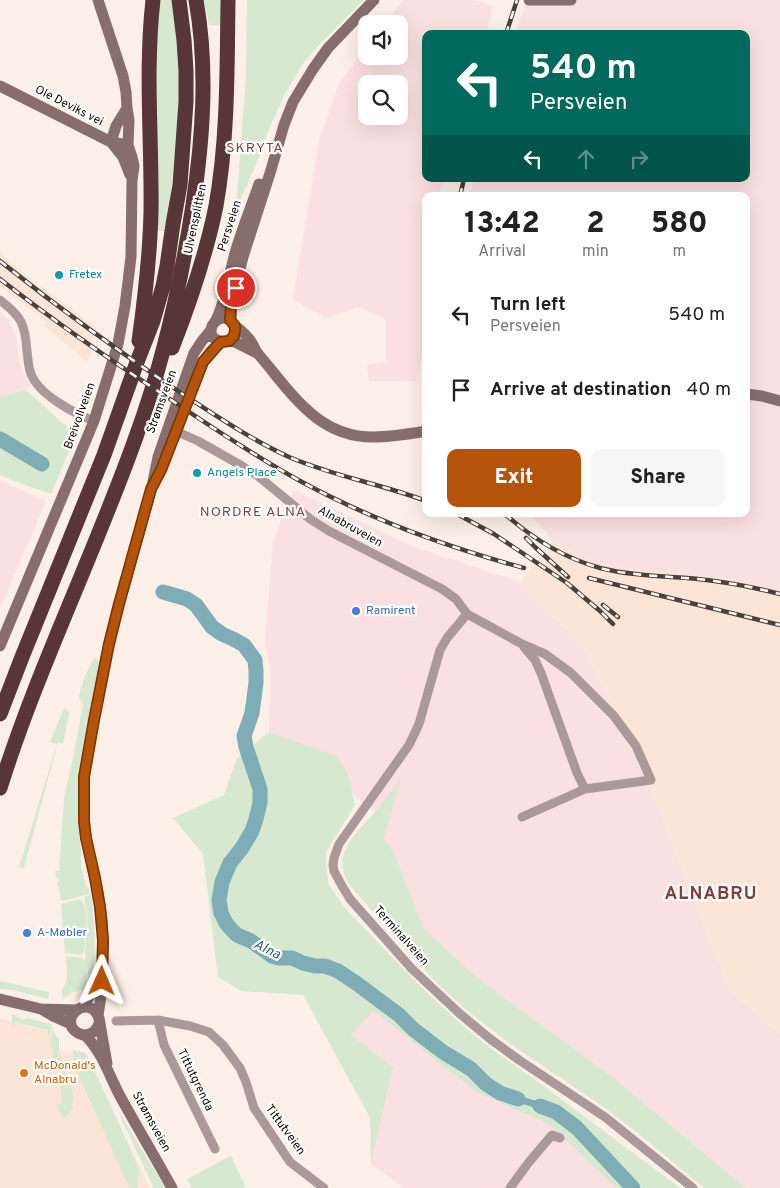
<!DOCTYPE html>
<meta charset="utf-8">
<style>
body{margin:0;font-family:Overpass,sans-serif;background:#f6f6f6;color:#222;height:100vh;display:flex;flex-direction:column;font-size:19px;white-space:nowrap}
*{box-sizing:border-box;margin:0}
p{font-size:16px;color:#767676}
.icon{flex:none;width:28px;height:28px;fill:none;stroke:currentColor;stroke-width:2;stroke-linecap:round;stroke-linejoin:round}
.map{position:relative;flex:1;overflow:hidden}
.drawer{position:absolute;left:422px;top:192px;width:328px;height:325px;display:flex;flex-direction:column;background:#fff;border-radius:10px;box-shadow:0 5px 20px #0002}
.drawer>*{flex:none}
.top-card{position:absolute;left:422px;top:30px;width:328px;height:152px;border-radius:10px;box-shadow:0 5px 20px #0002;background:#00695c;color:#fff;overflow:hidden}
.fabs{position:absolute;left:358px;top:15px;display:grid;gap:10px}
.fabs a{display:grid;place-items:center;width:50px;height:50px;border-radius:10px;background:#fff;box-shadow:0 5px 20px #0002;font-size:25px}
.pin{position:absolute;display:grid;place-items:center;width:42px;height:42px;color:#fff;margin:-21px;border:2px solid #fff;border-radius:50%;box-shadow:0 1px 5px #0007}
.me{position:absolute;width:55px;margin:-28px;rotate:1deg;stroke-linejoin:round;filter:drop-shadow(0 0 4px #0008)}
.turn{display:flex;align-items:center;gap:18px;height:105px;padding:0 25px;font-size:22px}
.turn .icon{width:65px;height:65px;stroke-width:2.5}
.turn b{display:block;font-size:35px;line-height:42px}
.lanes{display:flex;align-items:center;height:48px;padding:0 25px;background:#0003;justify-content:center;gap:25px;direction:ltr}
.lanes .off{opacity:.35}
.eta{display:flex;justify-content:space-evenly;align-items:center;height:85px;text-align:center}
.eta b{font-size:30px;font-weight:800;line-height:35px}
.primary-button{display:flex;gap:10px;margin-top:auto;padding:10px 25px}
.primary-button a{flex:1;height:58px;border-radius:10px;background:#b45309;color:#fff;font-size:20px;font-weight:800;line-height:58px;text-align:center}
.primary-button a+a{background:#f6f6f6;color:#222}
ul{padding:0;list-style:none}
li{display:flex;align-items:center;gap:15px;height:75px;padding:0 25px}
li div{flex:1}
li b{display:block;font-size:19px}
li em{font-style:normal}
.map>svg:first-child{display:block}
</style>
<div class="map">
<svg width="780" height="1188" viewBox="0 0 780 1188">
<rect width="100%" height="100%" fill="#fcefe7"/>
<path fill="#fce5d6" d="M 0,251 L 13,265 L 76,313 L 95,326 L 96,331 L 90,349 L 91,353 L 87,362 L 44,326 L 45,321 L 0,286 Z
M 552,541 L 583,558 L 616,567 L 739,580 L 780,590 L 780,1034 L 730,991 L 641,765 L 584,648 L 520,582 Z
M 0,1018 L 48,1031 L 60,1050 L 85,1056 L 150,1188 L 0,1188 Z"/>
<path fill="#fbe0e1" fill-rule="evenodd" d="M 403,0 L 475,0 L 493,6 L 486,34 L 426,34 L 426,179 L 444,179 L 439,196 L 426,196 L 426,259 L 422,285 L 424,346 L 419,373 L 416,381 L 369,381 L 367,365 L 386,362 L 386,319 L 358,307 L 326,318 L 293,299 L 319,141 L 339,83 L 366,48 L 366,56 L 399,56 L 399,24 L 385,24 ZM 366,84 L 399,84 L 399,116 L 366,116 Z
M 527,0 L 780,0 L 780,590 L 739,580 L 617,567 L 583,558 L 552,541 L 547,533 L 529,514 L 746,514 L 746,196 L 469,196 L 474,179 L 746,179 L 746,34 L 515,34 Z
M 0,312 L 9,320 L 15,332 L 17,339 L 19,362 L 31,386 L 26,390 L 0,397 Z
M 0,481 L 46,501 L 0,609 Z
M 294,490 L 412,546 L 520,582 L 584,648 L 641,765 L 730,991 L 780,1034 L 780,1188 L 746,1188 L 614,1078 L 480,980 L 424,929 L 393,851 L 384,840 L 400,780 L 375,812 L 352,794 L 347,770 L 335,755 L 269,732 L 271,672 L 265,644 L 273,541 Z
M 374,1010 L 476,1092 L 550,1125 L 616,1188 L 404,1188 L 371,1164 L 393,1067 L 351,1035 Z"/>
<path fill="#d6e8d0" d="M 160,0 L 171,0 L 173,6 C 175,24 178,42 179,59 C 182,116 174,175 164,231 L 157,231 L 157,39 Z
M 204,0 L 220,0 L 220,25 L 209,25 Z
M 247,0 L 364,0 L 320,44 L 302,65 L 285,94 L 268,131 L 260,155 L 236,210 L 246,76 Z
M 26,390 L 76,435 L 51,494 L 22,484 L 0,475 L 0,397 Z
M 95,658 L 98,660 L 99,663 L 87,724 L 80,774 L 78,798 L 79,829 L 81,849 L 81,867 L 85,882 L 91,893 L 63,901 L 61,900 L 57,882 L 59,881 L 59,878 L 56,878 L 55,871 L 59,871 L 64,798 L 74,753 L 83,704 L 79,698 L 81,687 L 83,686 L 82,685 C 84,675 89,669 93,659 Z
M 64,708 L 68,710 L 69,714 L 63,744 L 58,742 L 24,868 L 19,867 L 57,744 L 50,742 Z
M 269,732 L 335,755 L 347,770 L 355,805 L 326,852 L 326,866 L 329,885 L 344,907 L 418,984 L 463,1026 L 489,1047 L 541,1084 L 680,1188 L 616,1188 L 550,1125 L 476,1092 L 374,1011 L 351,1035 L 393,1067 L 371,1164 L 370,1118 L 303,995 L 241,991 L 218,977 L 203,854 L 173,818 L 224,795 L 237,758 Z
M 401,778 L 384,840 L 393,851 L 424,929 L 480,980 L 614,1078 L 746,1188 L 704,1188 L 634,1130 L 602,1106 L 509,1043 L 465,1009 L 437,983 L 408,953 L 349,884 C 347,881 345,877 344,873 C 336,849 360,829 374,813 C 383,801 392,790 401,778 Z
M 91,894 C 95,928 98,958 88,991 L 86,990 C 89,982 88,972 86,964 L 87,987 L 85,989 L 71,993 L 62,1000 L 62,989 C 70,981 66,967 66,956 L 82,958 L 85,961 C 84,944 89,928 87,912 C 86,906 84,902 85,896 Z
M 79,899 C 92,905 84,939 84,952 L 81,955 L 65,953 L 61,904 Z
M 0,981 L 49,992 L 49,997 L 48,999 L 13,990 L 0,989 Z
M 12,1014 L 17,1015 L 16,1017 L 25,1020 L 27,1018 L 51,1024 L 53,1028 L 51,1030 L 49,1042 L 48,1030 L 15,1022 L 15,1027 L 13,1027 L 12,1026 Z
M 53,1030 L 59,1040 L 59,1052 L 73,1093 L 74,1099 L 72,1105 L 73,1108 L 65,1118 L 63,1118 L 55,1105 L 62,1104 L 58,1062 L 54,1062 L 52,1046 L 50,1045 L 52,1031 Z
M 73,1050 L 86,1053 L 112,1108 L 139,1169 L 137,1188 L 130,1188 L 127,1183 L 81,1081 L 73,1058 Z
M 121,1115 L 165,1188 L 154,1188 L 120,1116 Z
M 231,1156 L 246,1188 L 192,1188 L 187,1179 Z"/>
<path fill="#7fadb5" d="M 502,1090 L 536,1101 L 561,1111 L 557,1118 C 539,1106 518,1104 498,1097 Z"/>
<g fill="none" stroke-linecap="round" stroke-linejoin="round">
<path stroke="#7fadb5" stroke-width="15" d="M 0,439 L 42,464
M 163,592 L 187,599 L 196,605 L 212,627 L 222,634 L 233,639 L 244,645 L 255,660 L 256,671 L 256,683 L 252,713 L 244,736 L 246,747 L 260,789 L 260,803 L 256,819 L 252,831 L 242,848 L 230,863 L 222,882 L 219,900 L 221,913 L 226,923 L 231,929 L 237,935 L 251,941 L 272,956 L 279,958 L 292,958 L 303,963 L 315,966 L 325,966 L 338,971 L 356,983 L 399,1015 L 413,1029 L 443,1052 L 471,1069 L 486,1084 L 500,1093 L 518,1099
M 540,1106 L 556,1112 L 577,1128 L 633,1188"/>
<path stroke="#ab9898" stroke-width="9" d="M 0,300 C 22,317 25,324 27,351 C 28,359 28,366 31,374 C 39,395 74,413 94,421
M 171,429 L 198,441 L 242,466 L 258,476 L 310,519 L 329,531 L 442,589 L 456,599 L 467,614 L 522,644 L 545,654 L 571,673 L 614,716 L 636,746 L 651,780 L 585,789 L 522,817
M 467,614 L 447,638 L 440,650 L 419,724 L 409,745 L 339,844 L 334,858 L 333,865 L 334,871 L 342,886 L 350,899 L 412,969 L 459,1013 L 489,1038 L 519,1060 L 605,1117 L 693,1188
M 524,647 L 535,660 L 541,673 L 577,773 L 585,789
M 158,1020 L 164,1045 L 215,1149
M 116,1021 L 158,1020 L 190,1026 L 209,1032 L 223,1045 L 240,1068 L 246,1082 L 254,1108 L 290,1162 L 324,1188
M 510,1188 L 529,1162 L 552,1135 L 560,1138"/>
<path stroke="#886d6d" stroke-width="11" d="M 529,0 L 571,0
M 0,86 L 111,142 L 128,145
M 111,142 L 123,157 L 130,175
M 111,142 L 116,126 L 127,108
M 231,320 L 231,307 L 243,257 L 271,170 L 284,125 L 293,102 L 313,69 L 328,48 L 374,0
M 215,322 C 220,317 227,317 232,322 C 247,346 204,348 212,326 C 213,324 215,322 216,320 C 226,299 229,275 235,253 C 242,229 251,207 259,184
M 235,326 C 242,331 249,337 253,345 C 255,349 256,352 259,355 C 291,392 317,437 373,437 C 391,437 409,434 426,431
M 229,341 L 235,342 L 257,353
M 746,394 L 762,396 L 780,401
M 159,474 L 203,362 L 211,351 L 221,342
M 0,646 L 94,421 L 118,344 L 125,306 L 131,257 L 132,181 L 134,166 L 132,157 L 128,145 L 129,120 L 127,108 L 126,92 L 123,76 L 98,0
M 0,999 L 41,1009 L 76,1010
M 83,1007 L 91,994 L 100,971
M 43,1010 L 53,1016 L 71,1024
M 98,1016 L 102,989 L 103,940 L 102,919 L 98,892 L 86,838 L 84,821 L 84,777 L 94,720 L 109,644 L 119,604 L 151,491 L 158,457 L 194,353 L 202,341 L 211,330
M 99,1023 C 97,1031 91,1035 83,1035 C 52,1025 87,989 99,1018 L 107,1064
M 85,1035 C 102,1052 109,1075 120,1096 C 137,1127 155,1157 172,1188"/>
<path stroke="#583537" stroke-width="15" d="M 139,341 C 145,298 150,256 151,212 C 152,141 145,71 153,0
M 172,348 C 190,302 206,255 216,206 C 228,138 227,69 228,0
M 0,714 L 22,657 L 104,455 L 137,362 L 153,321 L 163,286 L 167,266 L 173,224 L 180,185 L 186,102 L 186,71 L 184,40 L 179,0
M 0,788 C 38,667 95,553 137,434 C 164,360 181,283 193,205 C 203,137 208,68 196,0"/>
<g stroke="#4b403a" stroke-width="4.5">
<path id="rail" d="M 506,34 L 517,0
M 460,196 L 464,179
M 0,261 C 60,309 121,353 184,395 C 218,417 252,440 289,457 C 333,476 381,484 426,501
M 0,279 C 54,321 110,360 167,397 C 211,427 255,456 302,482 C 372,520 447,547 524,568
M 457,514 L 494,534 L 567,583 L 600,611 L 613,624
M 505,514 C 533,539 564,558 600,568 C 632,576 665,576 698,579 C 726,582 753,587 780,594
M 526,538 L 535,547 L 568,577
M 589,578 L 780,625
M 603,605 L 618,617"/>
</g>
<use href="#rail" stroke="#fff" stroke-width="2.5" stroke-dasharray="8" stroke-linecap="butt"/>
</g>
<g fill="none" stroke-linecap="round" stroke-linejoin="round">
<g stroke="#753606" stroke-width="12">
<path id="route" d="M 102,981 L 103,940 L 100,907 L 95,878 L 86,838 L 84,821 L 84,777 L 94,720 L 109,644 L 119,604 L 151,489 L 161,470 L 203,362 L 216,347 L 221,342 L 229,341 L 234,336 L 235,330 L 235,326 L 230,320 L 231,307 L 236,288"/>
</g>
<use href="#route" stroke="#b45309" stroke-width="9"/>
</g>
<g fill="#0f9aa8" stroke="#fff" stroke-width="2">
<circle cx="59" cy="275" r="5"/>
<circle cx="197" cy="473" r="5"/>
</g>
<g fill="#3f7fe0" stroke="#fff" stroke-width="2">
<circle cx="356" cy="611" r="5"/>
<circle cx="27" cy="933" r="5"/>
</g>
<circle fill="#e8710a" stroke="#fff" stroke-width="2" cx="24" cy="1073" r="5"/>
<g text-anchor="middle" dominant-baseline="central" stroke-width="4.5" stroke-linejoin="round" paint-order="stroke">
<g font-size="12" fill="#140a05" stroke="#fff">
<text transform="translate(69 106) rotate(27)">Ole Deviks vei</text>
<text transform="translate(196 219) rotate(-78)">Ulvensplitten</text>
<text transform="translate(230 226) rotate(-72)">Persveien</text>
<text transform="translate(162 402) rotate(-70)">Strømsveien</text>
<text transform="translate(80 416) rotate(-70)">Breivollveien</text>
<text transform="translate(350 527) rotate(29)">Alnabruveien</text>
<text transform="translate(401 936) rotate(48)">Terminalveien</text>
<text transform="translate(195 1080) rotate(64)">Tittutgrenda</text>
<text transform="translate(151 1122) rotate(61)">Strømsveien</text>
<text transform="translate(285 1130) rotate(54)">Tittutveien</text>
</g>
<g font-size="12" fill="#0d838f" stroke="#fff" text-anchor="start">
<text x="69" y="275">Fretex</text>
<text x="207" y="473">Angels Place</text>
</g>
<g font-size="12" fill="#366cbe" stroke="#fff" text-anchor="start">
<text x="366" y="611">Ramirent</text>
<text x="37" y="933">A-Møbler</text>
</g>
<g font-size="12" fill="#c56008" stroke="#fff" text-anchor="start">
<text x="34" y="1066">McDonald's<tspan x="34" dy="14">Alnabru</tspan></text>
</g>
<g font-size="14" letter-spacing="1" fill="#863e39" stroke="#fff">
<text x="255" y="148">SKRYTA</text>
<text x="253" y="512">NORDRE ALNA</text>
</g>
<g font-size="14" font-style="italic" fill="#22616a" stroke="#fff">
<text transform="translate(267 950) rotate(26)">Alna</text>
</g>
<g font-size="18" font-weight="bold" letter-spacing="1" fill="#863e39" stroke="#fff">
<text x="711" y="894">ALNABRU</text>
</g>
</g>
</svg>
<div class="fabs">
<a><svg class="icon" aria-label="sound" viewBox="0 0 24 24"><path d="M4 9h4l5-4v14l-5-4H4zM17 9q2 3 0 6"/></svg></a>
<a><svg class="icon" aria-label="search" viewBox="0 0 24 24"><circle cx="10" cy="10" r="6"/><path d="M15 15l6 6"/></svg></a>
</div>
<div class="pin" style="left:236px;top:288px;background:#d93025"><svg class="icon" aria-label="arrive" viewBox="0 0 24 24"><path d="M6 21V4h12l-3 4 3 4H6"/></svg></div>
<svg class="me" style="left:102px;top:981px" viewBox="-20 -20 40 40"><path d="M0-17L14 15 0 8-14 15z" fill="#b45309" stroke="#fff" stroke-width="4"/></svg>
<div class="top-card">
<div class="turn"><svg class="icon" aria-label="left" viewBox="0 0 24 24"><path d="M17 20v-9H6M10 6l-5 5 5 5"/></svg><div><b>540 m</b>Persveien</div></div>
<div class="lanes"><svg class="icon" aria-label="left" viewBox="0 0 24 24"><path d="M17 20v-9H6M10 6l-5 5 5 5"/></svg><svg class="icon off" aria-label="ahead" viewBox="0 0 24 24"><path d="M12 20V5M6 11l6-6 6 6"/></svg><svg class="icon off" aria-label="right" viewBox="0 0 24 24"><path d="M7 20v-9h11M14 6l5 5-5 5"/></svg></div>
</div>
<section class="drawer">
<div class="eta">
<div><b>13:42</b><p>Arrival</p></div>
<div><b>2</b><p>min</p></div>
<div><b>580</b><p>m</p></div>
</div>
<ul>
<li><svg class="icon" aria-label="left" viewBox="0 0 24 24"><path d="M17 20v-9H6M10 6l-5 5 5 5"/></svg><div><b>Turn left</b><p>Persveien</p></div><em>540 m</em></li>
<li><svg class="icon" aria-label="arrive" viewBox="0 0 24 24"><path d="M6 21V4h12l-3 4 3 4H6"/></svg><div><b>Arrive at destination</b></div><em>40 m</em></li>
</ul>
<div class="primary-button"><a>Exit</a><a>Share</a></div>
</section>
</div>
